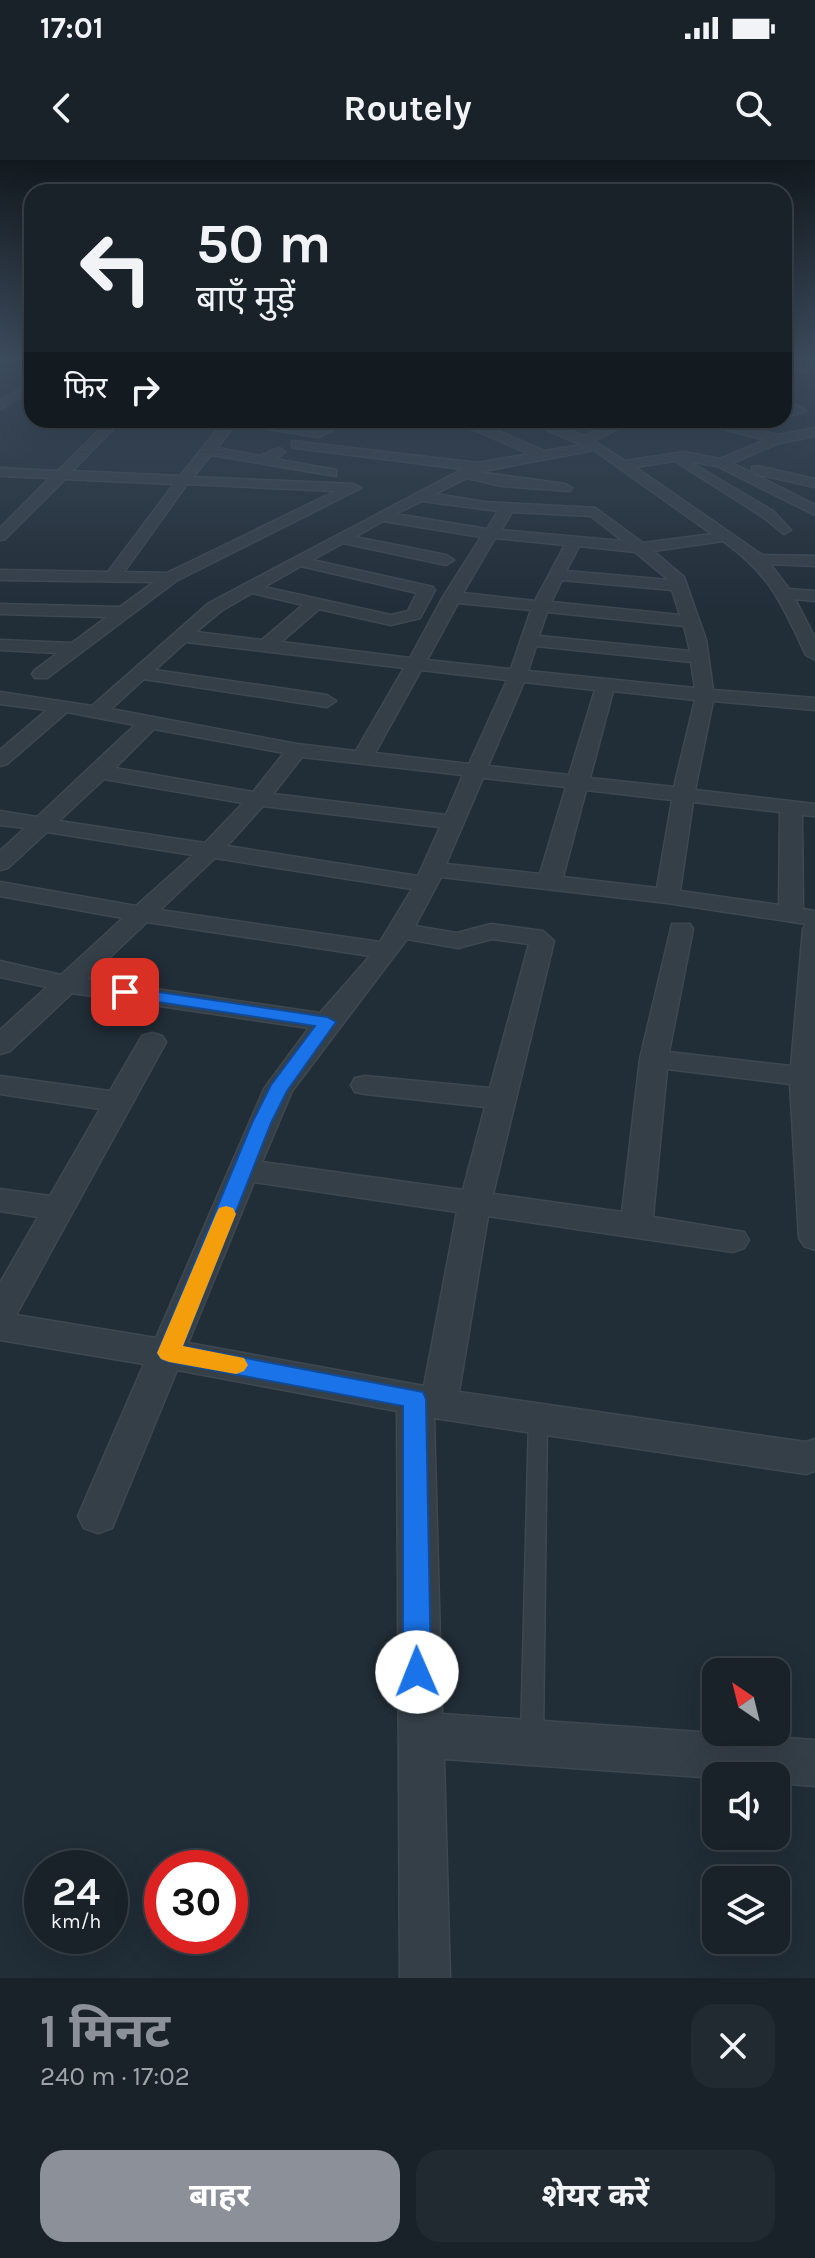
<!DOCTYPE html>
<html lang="hi">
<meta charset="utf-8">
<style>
body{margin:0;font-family:Karla,"Noto Sans Devanagari",sans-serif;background:#222a31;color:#f1f3f6;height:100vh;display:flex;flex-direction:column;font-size:30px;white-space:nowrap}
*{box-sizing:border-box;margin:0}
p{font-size:26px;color:#9fa4a8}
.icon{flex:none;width:44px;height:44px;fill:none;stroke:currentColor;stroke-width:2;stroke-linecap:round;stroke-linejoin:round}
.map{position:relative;height:1818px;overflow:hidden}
.panel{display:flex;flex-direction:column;background:#192229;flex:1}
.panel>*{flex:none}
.top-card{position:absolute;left:24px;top:24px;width:768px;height:244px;border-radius:24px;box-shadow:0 8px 32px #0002,0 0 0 2px #373f46;background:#192229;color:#f1f3f6;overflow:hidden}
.needle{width:52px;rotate:325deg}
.tools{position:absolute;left:702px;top:1498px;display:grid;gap:16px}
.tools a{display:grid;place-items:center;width:88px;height:88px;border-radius:16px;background:#192229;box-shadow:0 8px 32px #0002,0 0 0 2px #373f46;font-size:40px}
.speed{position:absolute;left:24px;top:1690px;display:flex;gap:16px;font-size:40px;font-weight:700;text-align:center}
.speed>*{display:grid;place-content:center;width:104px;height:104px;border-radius:50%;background:#192229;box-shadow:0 8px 32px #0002,0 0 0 2px #373f46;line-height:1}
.speed small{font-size:20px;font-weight:400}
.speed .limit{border:12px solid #d22;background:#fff;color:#111}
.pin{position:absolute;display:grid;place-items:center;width:68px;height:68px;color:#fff;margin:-34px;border-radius:16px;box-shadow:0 4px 12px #0006}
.me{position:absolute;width:88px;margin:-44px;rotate:359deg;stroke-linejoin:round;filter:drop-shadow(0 0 6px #0008)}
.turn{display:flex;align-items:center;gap:28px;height:168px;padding:0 40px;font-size:36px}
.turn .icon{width:104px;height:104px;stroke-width:2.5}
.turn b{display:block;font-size:56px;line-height:68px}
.then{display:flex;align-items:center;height:76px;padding:0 40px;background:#0003;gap:16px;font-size:30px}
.round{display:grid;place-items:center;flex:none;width:84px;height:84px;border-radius:24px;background:#222a31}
.headline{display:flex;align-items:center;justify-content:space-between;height:136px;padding:0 40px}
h1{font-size:48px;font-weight:700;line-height:60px;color:#8c9099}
.primary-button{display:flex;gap:16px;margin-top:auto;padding:16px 40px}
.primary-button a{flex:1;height:92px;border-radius:24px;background:#8c9099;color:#fff;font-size:32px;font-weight:700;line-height:92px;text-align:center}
.primary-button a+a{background:#222a31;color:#f1f3f6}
.status{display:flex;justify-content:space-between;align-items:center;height:56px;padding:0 40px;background:#192229;direction:ltr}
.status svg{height:22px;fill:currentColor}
header{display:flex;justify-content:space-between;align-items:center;height:104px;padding:0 40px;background:#192229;font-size:36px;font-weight:700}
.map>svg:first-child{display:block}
</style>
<div class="status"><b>17:01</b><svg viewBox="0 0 49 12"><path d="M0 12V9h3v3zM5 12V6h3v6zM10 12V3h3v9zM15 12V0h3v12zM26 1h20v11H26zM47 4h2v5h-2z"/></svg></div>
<header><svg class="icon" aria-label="back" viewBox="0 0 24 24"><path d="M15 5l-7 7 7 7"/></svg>Routely<svg class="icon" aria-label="search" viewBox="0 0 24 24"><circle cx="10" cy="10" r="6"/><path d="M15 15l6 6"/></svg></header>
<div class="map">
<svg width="815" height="1818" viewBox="0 0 815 1818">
<rect width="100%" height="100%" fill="#212d37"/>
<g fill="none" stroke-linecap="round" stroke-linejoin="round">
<g stroke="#3e4851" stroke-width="3">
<path id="lane" d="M 538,1251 L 544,1254 L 547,1259 L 543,1578 L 540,1586 L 532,1589 L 524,1586 L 521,1578 L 529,1259 L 532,1254 Z"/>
</g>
<g stroke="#3e4851" stroke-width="3">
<path id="street" d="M 815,204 L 815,210 L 784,214 L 784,208 Z
M 32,222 L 32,230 L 0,249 L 0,241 Z
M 784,239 L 804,249 L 806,251 L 784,258 L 784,250 L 789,250 L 784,247 Z
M 109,260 L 122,260 L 72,311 L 180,316 L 225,260 L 256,260 L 317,269 L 336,260 L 352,260 L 319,277 L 236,264 L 217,288 L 260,296 L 279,288 L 285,292 L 275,299 L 336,310 L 336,316 L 211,295 L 193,317 L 354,324 L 361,328 L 176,421 L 47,518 L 35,518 L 32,514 L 35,510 L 58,493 L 0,490 L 0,480 L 72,483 L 107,457 L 0,454 L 0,444 L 120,447 L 154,422 L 0,420 L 0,410 L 108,412 L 174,324 L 65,319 L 5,379 L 0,380 L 0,368 L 50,318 L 0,316 L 0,308 L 58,311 ZM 187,324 L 336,331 L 167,413 L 124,412 Z
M 455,260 L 482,264 L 544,291 L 582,285 L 543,268 L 544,260 L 556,260 L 554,264 L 584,276 L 619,260 L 635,260 L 594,281 L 625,301 L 684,292 L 720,299 L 765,280 L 690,260 L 712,260 L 778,275 L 815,268 L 815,276 L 779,283 L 732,303 L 815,345 L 815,355 L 717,306 L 688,301 L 773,351 L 791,370 L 784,374 L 763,357 L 675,301 L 635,307 L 762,395 L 815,396 L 815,406 L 770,404 L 789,429 L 815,431 L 815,441 L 795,439 L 815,478 L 815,500 L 806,495 C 781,443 772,416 723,381 L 653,391 L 684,417 L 706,480 L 713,530 L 815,538 L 815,550 L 713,541 L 695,630 L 815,644 L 815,656 L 802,655 L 803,749 L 815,751 L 815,1090 L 804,1086 L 799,1078 L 790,924 L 667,909 L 653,1057 L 744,1072 L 749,1080 L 744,1088 L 733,1092 L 488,1056 L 459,1232 L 806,1282 L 815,1279 L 815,1311 L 806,1314 L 434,1258 L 442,1554 L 815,1580 L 815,1626 L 776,1623 L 776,1616 L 716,1616 L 716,1618 L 444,1599 L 450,1818 L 400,1818 L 397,1251 L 177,1210 L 112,1368 L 98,1373 L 84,1368 L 78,1356 L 144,1204 L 0,1180 L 0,1123 L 38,1057 L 0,1051 L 0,1029 L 50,1036 L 100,949 L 0,934 L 0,916 L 110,931 L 142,876 L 152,873 L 162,876 L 166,882 L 16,1155 L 156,1178 L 264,929 L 309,868 L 72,833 L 10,891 L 0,894 L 0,870 L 47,827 L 0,817 L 0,801 L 61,815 L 123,758 L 0,736 L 0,722 L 136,746 L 193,695 L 47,672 L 8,708 L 0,710 L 0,691 L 25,668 L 0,665 L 0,651 L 37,657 L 135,565 L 67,552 L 7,604 L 0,606 L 0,590 L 47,550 L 0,544 L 0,532 L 92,546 L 209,443 L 463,309 L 296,288 L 292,287 L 292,281 L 478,303 L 529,294 L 475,270 L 431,261 ZM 594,290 L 712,374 L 643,383 L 595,348 L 485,342 L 435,334 L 467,318 L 502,326 L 570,331 L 572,328 L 565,324 L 478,312 ZM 422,341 L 498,351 L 487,369 L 395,354 ZM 512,352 L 591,356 L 623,381 L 501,370 ZM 383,361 L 481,377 L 443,437 L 410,498 L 281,482 L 319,449 L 391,465 L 420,458 L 435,430 L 433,427 L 312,400 L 343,383 L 446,405 L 454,400 L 446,395 L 355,377 ZM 495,378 L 565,385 L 535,441 L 463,433 ZM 579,386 L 635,392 L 669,420 L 566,411 ZM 301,406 L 417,433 L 408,451 L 391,455 L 264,427 ZM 562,420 L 672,430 L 680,455 L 551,442 ZM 252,433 L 303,445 L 262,480 L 196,472 L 221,451 ZM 458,443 L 531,450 L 511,509 L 427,500 ZM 547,452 L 684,466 L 690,491 L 539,476 ZM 186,482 L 404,508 L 356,591 L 297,584 L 111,549 L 144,519 L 327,547 L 336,541 L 327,535 L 155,510 ZM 536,486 L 691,502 L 695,528 L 528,511 ZM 421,510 L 507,520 L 469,604 L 375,593 ZM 524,522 L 595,530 L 569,615 L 488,606 ZM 613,531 L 695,540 L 674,627 L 590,618 ZM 154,569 L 284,593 L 253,632 L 115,608 ZM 302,597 L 463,615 L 446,655 L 273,634 ZM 483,618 L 566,627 L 540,714 L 446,704 ZM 104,619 L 243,643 L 205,683 L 59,661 ZM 586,630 L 672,640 L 657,728 L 563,717 ZM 693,642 L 780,652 L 779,745 L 680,731 ZM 263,646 L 440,667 L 418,716 L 227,686 ZM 215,698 L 412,729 L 380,782 L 160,750 ZM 441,717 L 667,743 L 806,764 L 803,769 L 791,906 L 669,892 L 693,769 L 690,764 L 672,764 L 640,899 L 622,1052 L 493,1034 L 554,781 L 543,771 L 491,764 L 457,773 L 415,766 ZM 147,762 L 370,796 L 320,853 L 87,819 ZM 407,779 L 458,788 L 492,779 L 529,784 L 490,928 L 365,916 L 355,918 L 351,925 L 355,932 L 365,934 L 485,947 L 463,1030 L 262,1002 L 292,931 ZM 254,1022 L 457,1052 L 424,1226 L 188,1183 Z
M 757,306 L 815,319 L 815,327 L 752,313 L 752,307 Z"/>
</g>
<use href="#lane" fill="#353f48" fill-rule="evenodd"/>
<use href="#street" fill="#353f48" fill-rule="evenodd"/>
</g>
<linearGradient id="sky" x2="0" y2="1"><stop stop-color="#12191e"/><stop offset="0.44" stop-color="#3d4c5e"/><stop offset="1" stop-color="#3d4c5e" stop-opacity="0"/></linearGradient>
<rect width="815" height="453" fill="url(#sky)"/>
<path fill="#1a73e8" stroke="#114b97" stroke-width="2" d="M 125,827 L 327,857 L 336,862 L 287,931 L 271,963 L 183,1186 L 423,1232 L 426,1239 L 431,1512 L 427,1521 L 417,1526 L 408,1521 L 403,1512 L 403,1246 L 169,1202 L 161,1199 L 157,1193 L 252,963 L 271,925 L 315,866 L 119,836 L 117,832 L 119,829 Z"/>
<path fill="#f59e0b" d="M 226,1046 L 233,1048 L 236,1054 L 183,1186 L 244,1198 L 248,1205 L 244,1211 L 236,1214 L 169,1202 L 161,1199 L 157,1193 L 216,1054 L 219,1048 Z"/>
</svg>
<div class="tools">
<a><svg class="needle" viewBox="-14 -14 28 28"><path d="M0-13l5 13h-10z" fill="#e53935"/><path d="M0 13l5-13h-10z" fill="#9fa4a8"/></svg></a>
<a><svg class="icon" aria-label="sound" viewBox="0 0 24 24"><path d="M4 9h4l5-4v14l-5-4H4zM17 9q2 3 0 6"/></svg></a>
<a><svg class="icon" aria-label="layers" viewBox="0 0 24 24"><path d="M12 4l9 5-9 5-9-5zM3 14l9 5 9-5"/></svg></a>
</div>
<div class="speed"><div>24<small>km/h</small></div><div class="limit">30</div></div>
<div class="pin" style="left:125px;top:832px;background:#d93025"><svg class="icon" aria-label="arrive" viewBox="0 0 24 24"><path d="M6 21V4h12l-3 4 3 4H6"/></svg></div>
<svg class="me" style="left:417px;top:1512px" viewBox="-20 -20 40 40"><circle r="19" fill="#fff"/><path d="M0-13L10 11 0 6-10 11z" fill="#1a73e8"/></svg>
<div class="top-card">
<div class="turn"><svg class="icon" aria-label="left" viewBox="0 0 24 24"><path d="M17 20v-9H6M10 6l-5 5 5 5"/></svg><div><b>50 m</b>बाएँ मुड़ें</div></div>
<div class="then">फिर<svg class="icon" aria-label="right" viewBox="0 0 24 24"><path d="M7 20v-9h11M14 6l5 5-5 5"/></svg></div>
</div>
</div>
<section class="panel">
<div class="headline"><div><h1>1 मिनट</h1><p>240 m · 17:02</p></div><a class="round"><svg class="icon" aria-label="close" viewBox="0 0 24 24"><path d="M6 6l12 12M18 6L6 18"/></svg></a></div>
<div class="primary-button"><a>बाहर</a><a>शेयर करें</a></div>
</section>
